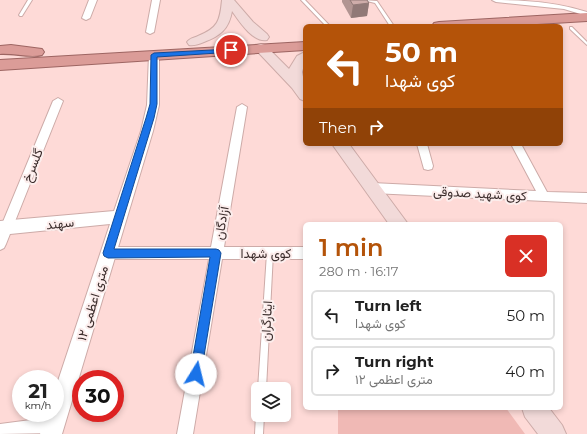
<!DOCTYPE html>
<meta charset="utf-8">
<style>
body{margin:0;font-family:Montserrat,Vazirmatn,sans-serif;background:#f2f2f2;color:#222;height:100vh;display:flex;flex-direction:column;font-size:15px;white-space:nowrap}
*{box-sizing:border-box;margin:0}
p{font-size:13px;color:#767676}
.icon{flex:none;width:22px;height:22px;fill:none;stroke:currentColor;stroke-width:2;stroke-linecap:round;stroke-linejoin:round}
.map{position:relative;flex:1;overflow:hidden}
.sheet{position:absolute;left:303px;top:222px;width:260px;height:188px;display:flex;flex-direction:column;background:#fff;border-radius:6px;box-shadow:0 2px 6px #0003}
.sheet>*{flex:none}
.guide{position:absolute;left:303px;top:24px;width:260px;height:122px;border-radius:6px;box-shadow:0 2px 6px #0003;background:#b45309;color:#fff;overflow:hidden}
.buttons{position:absolute;left:251px;top:382px;display:grid;gap:8px}
.buttons a{display:grid;place-items:center;width:40px;height:40px;border-radius:6px;background:#fff;box-shadow:0 2px 6px #0003;font-size:20px}
.speed{position:absolute;left:12px;top:370px;display:flex;gap:8px;font-size:20px;font-weight:700;text-align:center}
.speed>*{display:grid;place-content:center;width:52px;height:52px;border-radius:50%;background:#fff;box-shadow:0 2px 6px #0003;line-height:1}
.speed small{font-size:10px;font-weight:400}
.speed .limit{border:6px solid #d22;background:#fff;color:#111}
.pin{position:absolute;display:grid;place-items:center;width:34px;height:34px;color:#fff;margin:-17px;border:2px solid #fff;border-radius:50%;box-shadow:0 1px 4px #0007}
.me{position:absolute;width:44px;margin:-22px;rotate:9deg;stroke-linejoin:round;filter:drop-shadow(0 0 3px #0008)}
.turn{display:flex;align-items:center;gap:14px;height:84px;padding:0 16px;font-size:18px}
.turn .icon{width:52px;height:52px;stroke-width:2.5}
.turn b{display:block;font-size:28px;line-height:34px}
.then{display:flex;align-items:center;height:38px;padding:0 16px;background:#0003;gap:8px;font-size:15px}
.round{display:grid;place-items:center;flex:none;width:42px;height:42px;border-radius:6px;background:#f2f2f2}
.overview{display:flex;align-items:center;justify-content:space-between;height:68px;padding:0 16px}
h1{font-size:24px;font-weight:600;line-height:30px;color:#b45309}
ul{padding:0;list-style:none}
li{display:flex;align-items:center;gap:12px;height:50px;margin:0 8px 6px;padding:0 8px;border:2px solid #e0e0e0;border-radius:6px}
li div{flex:1}
li b{display:block;font-size:15px}
li em{font-style:normal}
.map>svg:first-child{display:block}
</style>
<div class="map">
<svg width="587" height="434" viewBox="0 0 587 434">
<rect width="100%" height="100%" fill="#fedad7"/>
<path fill="#f0b9b5" d="M 338,408 L 506,408 L 525,434 L 338,434 Z"/>
<g fill="none" stroke-linecap="round" stroke-linejoin="round">
<g stroke="#cdaba8" stroke-width="2">
<path id="service" d="M 28,0 L 32,0 L 22,16 L 20,16 L 19,15 Z
M 301,0 L 305,0 L 330,26 L 326,26 Z
M 363,0 L 377,1 L 394,26 L 390,26 L 375,3 Z
M 570,27 L 572,27 L 587,42 L 587,45 L 570,29 Z
M 270,250 L 272,251 L 273,253 L 266,389 L 258,389 L 267,253 L 268,251 Z
M 257,412 L 258,412 L 258,415 L 264,415 L 263,434 L 255,434 L 256,415 Z"/>
</g>
<g stroke="#cdaba8" stroke-width="2">
<path id="minor" d="M 89,0 L 97,0 L 90,18 L 86,20 L 82,18 Z
M 152,0 L 160,0 L 154,32 L 150,34 L 146,32 Z
M 492,0 C 525,0 556,2 587,12 L 587,16 L 564,9 L 496,2 Z
M 58,98 L 63,101 L 6,244 L 4,248 L 0,250 L 0,229 L 53,101 Z
M 242,104 L 247,107 L 224,247 L 305,247 L 305,259 L 222,259 L 193,434 L 177,434 L 209,259 L 108,259 L 103,257 L 102,253 L 103,249 L 108,247 L 211,247 L 237,107 Z
M 417,144 L 427,144 L 433,166 L 432,169 L 428,170 L 424,169 Z
M 511,144 L 521,144 L 547,192 L 587,193 L 587,203 L 372,193 L 368,191 L 366,188 L 368,185 L 372,183 L 536,191 Z
M 54,417 L 60,419 L 62,425 L 60,431 L 54,433 L 0,434 L 0,424 Z"/>
</g>
<g stroke="#cdaba8" stroke-width="2">
<path id="tertiary" d="M 154,52 L 159,55 L 159,105 L 153,131 L 62,434 L 40,434 L 47,413 L 55,413 L 55,390 L 110,224 L 0,235 L 0,221 L 114,211 L 141,131 L 147,105 L 149,55 Z"/>
</g>
<g stroke="#cdaba8" stroke-width="2">
<path id="secondary" d="M 222,0 L 234,0 L 253,22 L 267,34 L 269,37 L 267,40 C 253,43 239,21 232,11 C 229,29 220,36 204,42 C 199,44 194,46 189,45 L 187,42 C 190,38 194,38 198,36 C 218,28 220,21 222,0 Z
M 261,44 L 265,45 L 289,69 L 297,56 L 305,52 L 305,62 L 302,72 L 305,86 L 305,101 L 300,99 L 292,88 L 257,51 L 255,48 L 257,45 Z
M 332,144 L 349,144 L 408,224 L 389,224 Z
M 522,408 L 549,408 L 562,425 L 566,434 L 538,434 L 525,417 Z"/>
</g>
<g stroke="#9d6562" stroke-width="2">
<path id="trunk" d="M 587,13 L 587,21 L 505,26 L 432,26 L 434,23 L 439,22 Z
M 305,42 L 305,50 L 0,70 L 0,60 Z
M 11,45 L 42,49 L 44,52 L 42,55 C 29,58 14,53 0,54 L 0,46 Z"/>
</g>
<use href="#service" fill="#fff" fill-rule="evenodd"/>
<use href="#minor" fill="#fff" fill-rule="evenodd"/>
<use href="#tertiary" fill="#fff" fill-rule="evenodd"/>
<use href="#secondary" fill="#f2dad9" fill-rule="evenodd"/>
<use href="#trunk" fill="#db9c98" fill-rule="evenodd"/>
</g>
<path fill="#b29592" d="M 342,0 L 367,0 L 369,3 L 367,16 L 351,18 L 342,2 Z"/>
<path fill="#917977" d="M 369,3 L 367,16 L 351,18 L 353,5 Z"/>
<path fill="#cfadaa" stroke="#917977" d="M 350,0 L 367,0 L 369,3 L 353,5 Z"/>
<path fill="#1a73e8" stroke="#114b97" d="M 231,49 L 234,50 L 233,52 L 157,57 L 157,104 L 154,118 L 114,249 L 216,249 L 219,250 L 221,253 L 201,374 L 200,378 L 196,380 L 191,378 L 190,374 L 210,257 L 108,258 L 104,256 L 103,253 L 146,118 L 150,104 L 151,55 L 154,53 Z"/>
<g text-anchor="middle" dominant-baseline="central" stroke-width="4" stroke-linejoin="round" paint-order="stroke">
<g font-size="13" fill="#3b2d2c" stroke="#fcedec">
<text transform="translate(32 165) rotate(-68)">گلسرخ</text>
<text transform="translate(480 193) rotate(3)">کوی شهید صدوقی</text>
<text transform="translate(60 223) rotate(-6)">سهند</text>
<text transform="translate(221 223) rotate(-80)">آزادگان</text>
<text x="266" y="253">کوی شهدا</text>
<text transform="translate(92 303) rotate(-73)">۱۲ متری اعظمی</text>
<text transform="translate(266 321) rotate(-87)">ایثارگران</text>
</g>
</g>
</svg>
<div class="buttons">
<a><svg class="icon" aria-label="layers" viewBox="0 0 24 24"><path d="M12 4l9 5-9 5-9-5zM3 14l9 5 9-5"/></svg></a>
</div>
<div class="speed"><div>21<small>km/h</small></div><div class="limit">30</div></div>
<div class="pin" style="left:231px;top:50px;background:#d93025"><svg class="icon" aria-label="arrive" viewBox="0 0 24 24"><path d="M6 21V4h12l-3 4 3 4H6"/></svg></div>
<svg class="me" style="left:196px;top:374px" viewBox="-20 -20 40 40"><circle r="19" fill="#fff"/><path d="M0-13L10 11 0 6-10 11z" fill="#1a73e8"/></svg>
<div class="guide">
<div class="turn"><svg class="icon" aria-label="left" viewBox="0 0 24 24"><path d="M17 20v-9H6M10 6l-5 5 5 5"/></svg><div><b>50 m</b>کوی شهدا</div></div>
<div class="then">Then<svg class="icon" aria-label="right" viewBox="0 0 24 24"><path d="M7 20v-9h11M14 6l5 5-5 5"/></svg></div>
</div>
<section class="sheet">
<div class="overview"><div><h1>1 min</h1><p>280 m · 16:17</p></div><a class="round" style="background:#d93025;color:#fff"><svg class="icon" aria-label="close" viewBox="0 0 24 24"><path d="M6 6l12 12M18 6L6 18"/></svg></a></div>
<ul>
<li><svg class="icon" aria-label="left" viewBox="0 0 24 24"><path d="M17 20v-9H6M10 6l-5 5 5 5"/></svg><div><b>Turn left</b><p>کوی شهدا</p></div><em>50 m</em></li>
<li><svg class="icon" aria-label="right" viewBox="0 0 24 24"><path d="M7 20v-9h11M14 6l5 5-5 5"/></svg><div><b>Turn right</b><p>۱۲ متری اعظمی</p></div><em>40 m</em></li>
</ul>
</section>
</div>
